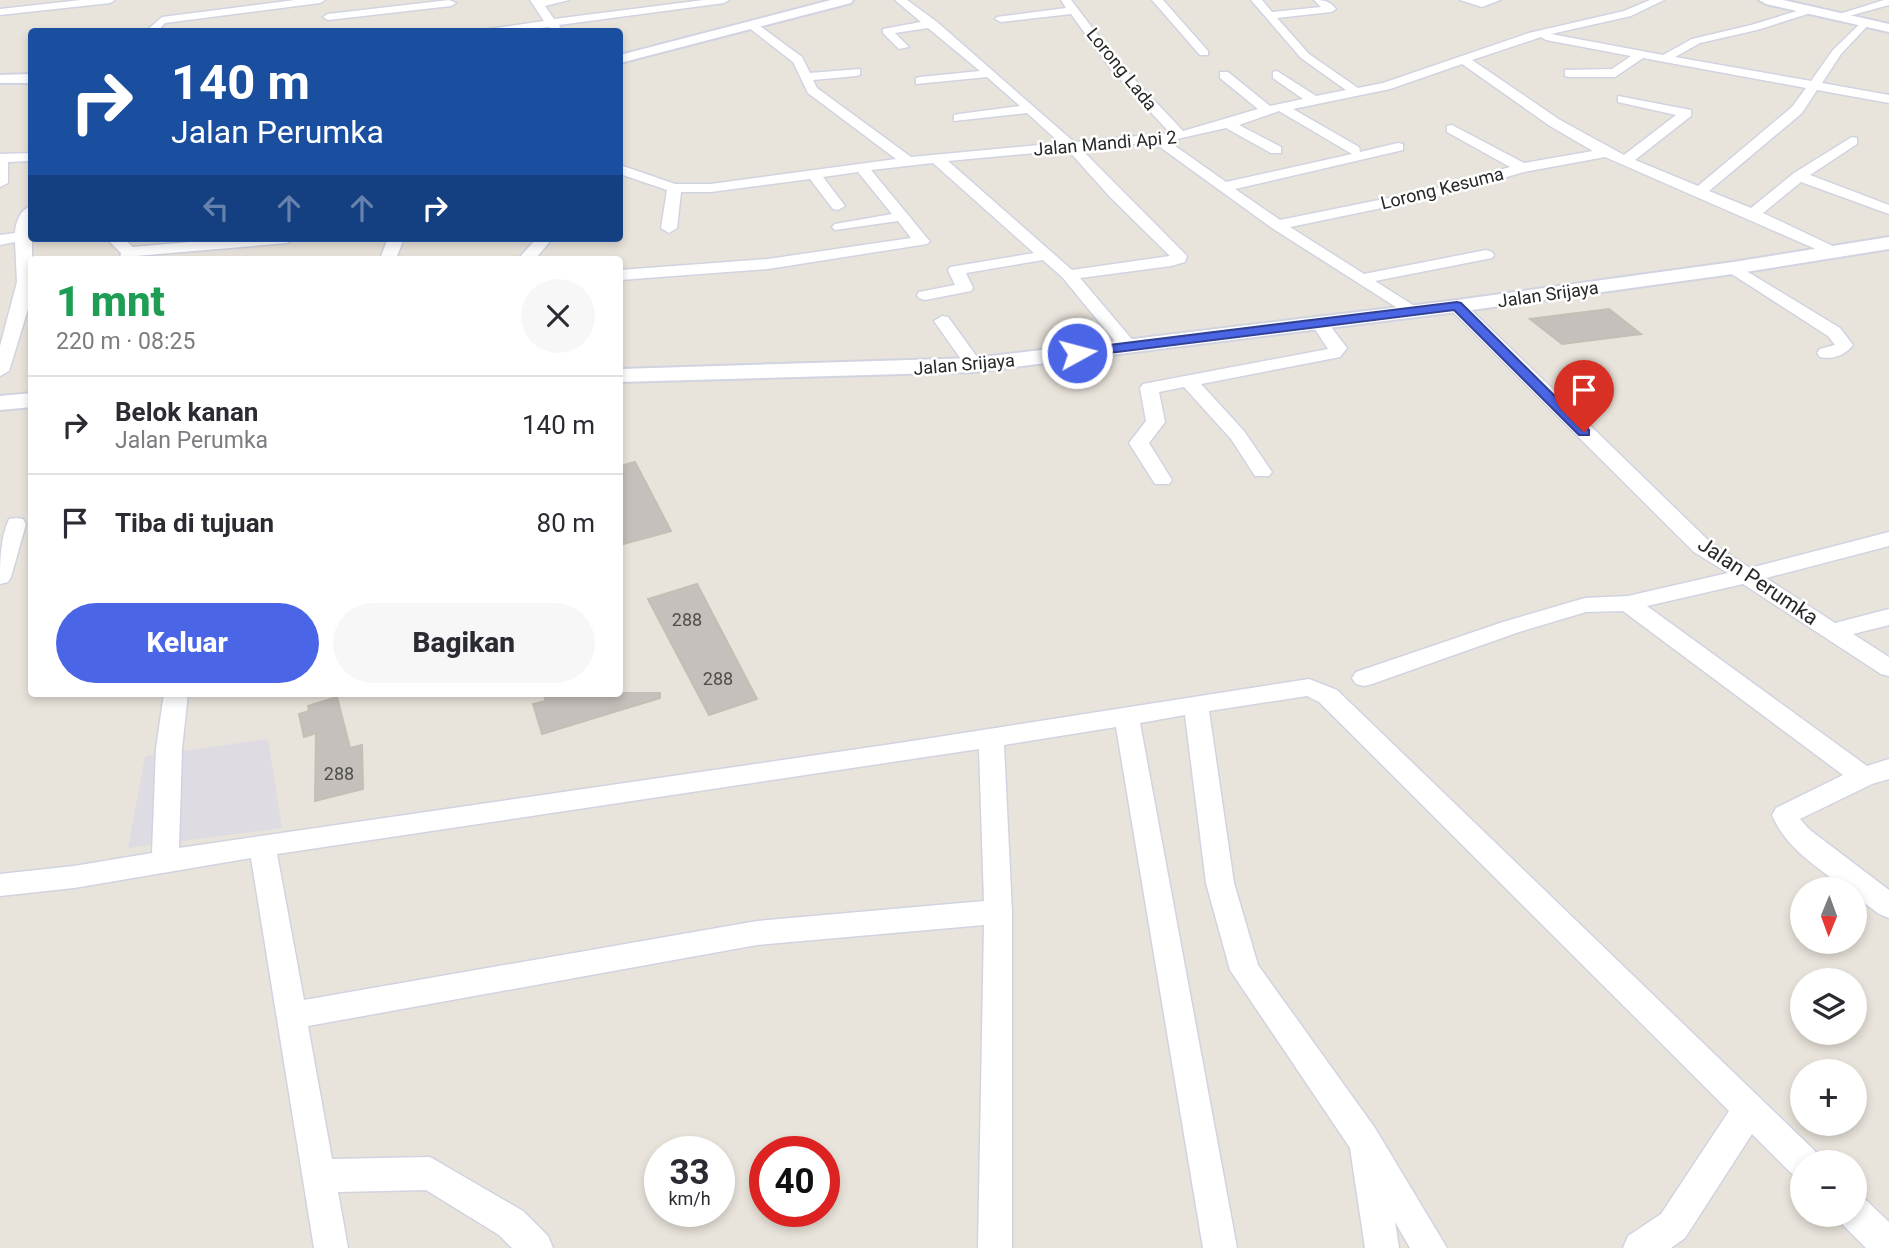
<!DOCTYPE html>
<html lang="id">
<meta charset="utf-8">
<style>
body{margin:0;font-family:Roboto,sans-serif;background:#f7f7f7;color:#2b2b33;height:100vh;display:flex;flex-direction:column;font-size:26px;white-space:nowrap}
*{box-sizing:border-box;margin:0}
p{font-size:23px;color:#7c7c81}
.icon{flex:none;width:38px;height:38px;fill:none;stroke:currentColor;stroke-width:2;stroke-linecap:round;stroke-linejoin:round}
.map{position:relative;flex:1;overflow:hidden}
.sheet{position:absolute;left:28px;top:256px;width:595px;height:441px;display:flex;flex-direction:column;background:#fff;border-radius:7px;box-shadow:0 4px 10px #0003}
.sheet>*{flex:none}
.hud{position:absolute;left:28px;top:28px;width:595px;height:214px;border-radius:7px;box-shadow:0 4px 10px #0003;background:#1a4fa0;color:#fff;overflow:hidden}
.needle{width:46px;rotate:181deg}
.buttons{position:absolute;left:1790px;top:877px;display:grid;gap:14px}
.buttons a{display:grid;place-items:center;width:77px;height:77px;border-radius:50%;background:#fff;box-shadow:0 4px 10px #0003;font-size:35px}
.speed{position:absolute;left:644px;top:1136px;display:flex;gap:14px;font-size:35px;font-weight:700;text-align:center}
.speed>*{display:grid;place-content:center;width:91px;height:91px;border-radius:50%;background:#fff;box-shadow:0 4px 10px #0003;line-height:1}
.speed small{font-size:18px;font-weight:400}
.speed .limit{border:10px solid #d22;background:#fff;color:#111}
.pin{position:absolute;display:grid;place-items:center;width:60px;height:60px;color:#fff;margin:-72px -30px;border-radius:50% 50% 50% 0;rotate:-45deg;box-shadow:0 0 7px #0007}
.pin .icon{rotate:45deg}
.me{position:absolute;width:77px;margin:-38px;rotate:83deg;stroke-linejoin:round;filter:drop-shadow(0 0 5px #0008)}
.turn{display:flex;align-items:center;gap:24px;height:147px;padding:0 28px;font-size:32px}
.turn .icon{width:91px;height:91px;stroke-width:2.5}
.turn b{display:block;font-size:49px;line-height:60px}
.lanes{display:flex;align-items:center;height:66px;padding:0 28px;background:#0003;justify-content:center;gap:35px;direction:ltr}
.lanes .off{opacity:.35}
.round{display:grid;place-items:center;flex:none;width:74px;height:74px;border-radius:37px;background:#f7f7f7}
.summary{display:flex;align-items:center;justify-content:space-between;height:119px;padding:0 28px}
h1{font-size:42px;font-weight:800;line-height:52px;color:#1e9e55}
.action{display:flex;gap:14px;margin-top:auto;padding:14px 28px}
.action a{flex:1;height:80px;border-radius:42px;background:#4b65e7;color:#fff;font-size:28px;font-weight:800;line-height:80px;text-align:center}
.action a+a{background:#f7f7f7;color:#2b2b33}
ul{padding:0;list-style:none}
li{display:flex;align-items:center;gap:21px;height:98px;padding:0 28px;border-top:2px solid #e1e1e2}
li div{flex:1}
li b{display:block;font-size:26px}
li em{font-style:normal}
.map>svg:first-child{display:block}
</style>
<div class="map">
<svg width="1889" height="1248" viewBox="0 0 1889 1248">
<rect width="100%" height="100%" fill="#e9e4db"/>
<path fill="#dedbe2" d="M 268,739 L 282,828 L 128,848 L 145,756 Z"/>
<path fill="#c5c0bb" stroke="#c4bfb5" stroke-width="2" d="M 1609,309 L 1641,334 L 1562,344 L 1530,319 Z
M 635,462 L 671,531 L 620,545 L 620,466 Z
M 697,584 L 757,699 L 709,715 L 648,599 Z
M 543,693 L 660,693 L 660,698 L 542,734 L 533,704 L 546,701 Z
M 337,697 L 350,748 L 362,745 L 363,789 L 315,801 L 316,733 L 304,737 L 299,714 L 309,711 L 308,706 Z"/>
<g fill="none" stroke-linecap="round" stroke-linejoin="round">
<g stroke="#d1d3e0" stroke-width="3">
<path id="minor" d="M 81,0 L 115,0 L 110,3 L 0,15 L 0,9 Z
M 295,0 L 325,0 L 320,3 L 165,23 L 157,32 L 145,32 L 162,17 Z
M 449,0 L 456,3 L 451,6 L 328,20 L 323,17 L 328,14 Z
M 530,0 L 569,0 L 545,6 L 554,19 L 704,0 L 729,0 L 724,3 L 559,25 L 563,32 L 552,32 L 549,27 L 507,32 L 469,32 L 544,21 Z
M 895,0 L 907,0 L 937,22 L 1074,142 L 1170,133 L 1111,69 L 1071,14 L 1001,22 L 995,19 L 997,17 L 1066,8 L 1061,0 L 1071,0 L 1119,63 L 1183,131 L 1258,109 L 1220,78 L 1220,72 L 1228,72 L 1270,106 L 1303,99 L 1273,78 L 1273,72 L 1277,71 L 1316,96 L 1346,90 L 1301,58 L 1251,0 L 1262,0 L 1272,12 L 1321,7 L 1314,0 C 1324,0 1330,1 1336,9 L 1331,12 L 1277,18 L 1309,54 L 1358,88 L 1383,83 L 1529,33 L 1624,11 L 1650,0 L 1664,0 L 1631,16 L 1551,34 L 1663,55 L 1692,39 L 1751,25 L 1810,7 L 1814,8 L 1814,12 L 1757,30 L 1700,43 L 1675,57 L 1811,81 L 1833,50 L 1865,19 L 1871,22 L 1841,54 L 1822,83 L 1889,95 L 1889,103 L 1817,90 L 1802,113 L 1709,191 L 1751,208 L 1794,173 L 1852,137 L 1857,138 L 1857,144 L 1810,175 L 1889,205 L 1889,214 L 1801,182 L 1763,213 L 1839,249 L 1842,252 L 1839,255 L 1834,257 L 1605,157 L 1524,172 L 1440,196 L 1290,227 L 1364,274 L 1486,250 L 1492,252 L 1494,255 L 1492,258 L 1375,281 L 1416,307 L 1418,311 L 1416,315 L 1410,316 L 1272,228 L 1153,142 L 1081,149 L 1187,256 L 1185,262 L 1171,266 L 1080,278 L 1135,343 L 1138,347 L 1135,351 L 1123,351 L 1063,278 L 1043,260 L 966,273 L 973,288 L 971,291 L 925,300 L 919,298 L 917,295 L 919,292 L 955,285 L 948,270 L 950,267 L 1034,253 L 933,163 L 871,170 L 927,238 L 930,241 L 927,244 L 768,269 L 620,280 L 620,270 L 768,259 L 911,238 L 898,221 L 835,230 L 832,227 L 835,224 L 892,214 L 858,172 L 823,177 L 845,206 L 838,210 L 833,209 L 810,179 L 711,192 L 681,192 L 677,228 L 669,233 L 661,228 L 667,190 L 620,174 L 620,165 L 675,184 L 711,184 L 896,159 L 808,93 L 793,62 L 748,27 L 748,23 L 756,23 L 802,57 L 810,73 L 860,69 L 860,75 L 856,76 L 813,80 L 817,88 L 911,157 L 1060,143 L 1027,113 L 954,121 L 954,115 L 959,114 L 1020,106 L 987,77 L 916,84 L 916,78 L 920,77 L 980,71 L 928,28 L 895,33 L 909,47 L 899,49 L 883,33 L 883,29 L 921,22 ZM 1541,37 L 1546,40 L 1631,56 L 1612,69 L 1565,70 L 1565,76 L 1569,77 L 1615,77 L 1643,58 L 1806,88 L 1792,107 L 1698,186 L 1635,160 L 1691,116 L 1691,110 L 1618,96 L 1618,102 L 1676,115 L 1624,155 L 1560,120 L 1472,60 ZM 1462,64 L 1550,126 L 1593,151 L 1524,163 L 1452,125 L 1447,126 L 1447,132 L 1510,167 L 1438,188 L 1280,220 L 1235,189 L 1403,150 L 1403,144 L 1398,143 L 1360,152 L 1359,147 L 1293,109 L 1390,89 ZM 1279,111 L 1352,154 L 1226,182 L 1168,141 L 1226,128 L 1271,153 L 1281,153 L 1281,147 L 1239,125 ZM 1068,150 L 1110,197 L 1170,256 L 1072,270 L 948,161 Z
M 1152,0 L 1163,0 L 1208,51 L 1208,55 L 1200,55 Z
M 1460,0 L 1500,0 L 1482,7 Z
M 1884,0 L 1889,0 L 1889,5 L 1838,19 L 1833,16 Z
M 32,153 L 32,161 L 8,162 L 8,183 L 0,187 L 0,154 Z
M 32,206 L 32,296 L 9,371 L 0,376 L 0,346 L 17,282 L 15,242 L 0,245 L 0,235 L 15,233 C 16,222 20,209 32,206 Z
M 106,238 L 123,238 L 133,247 L 235,238 L 295,238 L 287,243 L 136,256 L 136,259 L 120,259 L 121,253 Z
M 388,238 L 404,238 L 396,259 L 380,259 Z
M 537,238 L 553,238 L 535,259 L 518,259 Z
M 1733,263 L 1840,328 L 1853,345 C 1845,355 1833,360 1820,357 L 1817,353 L 1820,349 L 1835,345 L 1828,336 L 1727,271 L 1725,268 Z
M 1457,301 L 1463,302 L 1710,542 L 1750,568 L 1889,532 L 1889,546 L 1766,578 L 1835,623 L 1889,609 L 1889,625 L 1853,634 L 1889,657 L 1889,676 L 1881,674 L 1743,584 L 1647,606 L 1867,766 L 1889,759 L 1889,779 L 1872,784 L 1800,819 L 1810,830 L 1889,890 L 1889,918 L 1879,914 L 1855,896 L 1855,889 L 1846,889 C 1818,867 1786,849 1772,815 L 1776,808 L 1843,775 L 1623,611 L 1586,612 L 1519,632 L 1372,684 L 1364,686 L 1356,684 L 1352,678 L 1356,672 L 1503,622 L 1585,598 L 1628,596 L 1728,573 L 1694,552 L 1451,310 L 1449,306 L 1451,302 Z
M 942,316 L 948,317 L 980,361 L 983,365 L 980,369 L 968,369 L 934,321 Z
M 1319,318 L 1325,319 L 1347,348 L 1340,357 L 1201,384 L 1244,431 L 1272,472 L 1269,476 L 1255,476 L 1231,439 L 1184,387 L 1159,392 L 1165,422 L 1149,443 L 1172,480 L 1169,484 L 1155,484 L 1129,443 L 1146,421 L 1140,388 L 1143,384 L 1328,349 L 1311,323 Z
M 16,518 L 23,519 L 26,524 L 11,577 L 8,582 L 0,584 C 0,562 0,539 9,519 Z
M 1309,679 L 1337,690 L 1815,1151 L 1820,1162 L 1802,1162 L 1802,1178 L 1791,1173 L 1752,1134 L 1685,1238 L 1671,1248 L 1623,1248 L 1628,1236 L 1661,1214 L 1729,1111 L 1319,702 L 1307,696 L 1209,711 L 1234,883 L 1258,965 L 1375,1128 L 1447,1248 L 1410,1248 L 1395,1222 L 1399,1248 L 1365,1248 L 1350,1148 L 1230,970 L 1206,883 L 1185,715 L 1140,723 L 1237,1248 L 1203,1248 L 1116,727 L 1004,745 L 1012,912 L 1012,1248 L 978,1248 L 984,925 L 757,945 L 308,1026 L 332,1159 L 430,1157 L 523,1211 L 548,1236 L 553,1248 L 512,1248 L 499,1235 L 426,1190 L 338,1192 L 348,1248 L 314,1248 L 251,858 L 74,888 L 0,896 L 0,874 L 74,866 L 152,853 L 156,749 L 164,693 L 188,693 L 182,749 L 179,848 L 899,743 ZM 979,749 L 984,901 L 757,921 L 304,1000 L 277,854 Z
M 1855,1196 L 1867,1201 L 1889,1222 L 1889,1248 L 1866,1248 L 1843,1225 L 1839,1214 L 1855,1214 Z"/>
</g>
<g stroke="#d1d3e0" stroke-width="4">
<path id="tertiary" d="M 831,0 L 853,0 L 851,3 L 620,63 L 620,55 Z
M 1759,0 L 1783,0 L 1889,24 L 1889,32 L 1766,4 Z
M 32,74 L 32,83 L 0,83 L 0,75 Z
M 1889,237 L 1889,249 L 1733,274 L 1457,312 L 974,372 L 620,382 L 620,369 L 974,358 L 1457,300 L 1733,262 Z
M 32,393 L 32,407 L 0,410 L 0,396 Z"/>
</g>
<use href="#minor" fill="#fff" fill-rule="evenodd"/>
<use href="#tertiary" fill="#fff" fill-rule="evenodd"/>
</g>
<path fill="#4b65e7" stroke="#314296" stroke-width="2" d="M 1457,302 L 1461,303 L 1589,430 L 1589,435 L 1579,435 L 1454,310 L 1077,357 L 1071,353 L 1077,349 Z"/>
<g text-anchor="middle" dominant-baseline="central" stroke-width="5" stroke-linejoin="round" paint-order="stroke">
<g font-size="18" fill="#282828" stroke="#fff">
<text transform="translate(1122 69) rotate(51)">Lorong Lada</text>
<text transform="translate(1105 143) rotate(-5)">Jalan Mandi Api 2</text>
<text transform="translate(1442 188) rotate(-14)">Lorong Kesuma</text>
<text transform="translate(1548 294) rotate(-8)">Jalan Srijaya</text>
<text transform="translate(964 364) rotate(-5)">Jalan Srijaya</text>
</g>
<g font-size="18" fill="#4f4e4d">
<text x="687" y="619">288</text>
<text x="718" y="678">288</text>
<text x="339" y="773">288</text>
</g>
<g font-size="21" fill="#282828" stroke="#fff">
<text transform="translate(1758 581) rotate(34)">Jalan Perumka</text>
</g>
</g>
</svg>
<div class="buttons">
<a><svg class="needle" viewBox="-14 -14 28 28"><path d="M0-13l5 13h-10z" fill="#e53935"/><path d="M0 13l5-13h-10z" fill="#7c7c81"/></svg></a>
<a><svg class="icon" aria-label="layers" viewBox="0 0 24 24"><path d="M12 4l9 5-9 5-9-5zM3 14l9 5 9-5"/></svg></a>
<a>+</a>
<a>−</a>
</div>
<div class="speed"><div>33<small>km/h</small></div><div class="limit">40</div></div>
<div class="pin" style="left:1584px;top:432px;background:#d93025"><svg class="icon" aria-label="arrive" viewBox="0 0 24 24"><path d="M6 21V4h12l-3 4 3 4H6"/></svg></div>
<svg class="me" style="left:1077px;top:353px" viewBox="-20 -20 40 40"><circle r="17" fill="#4b65e7" stroke="#fff" stroke-width="3"/><path d="M0-11L8 9 0 5-8 9z" fill="#fff"/></svg>
<div class="hud">
<div class="turn"><svg class="icon" aria-label="right" viewBox="0 0 24 24"><path d="M7 20v-9h11M14 6l5 5-5 5"/></svg><div><b>140 m</b>Jalan Perumka</div></div>
<div class="lanes"><svg class="icon off" aria-label="left" viewBox="0 0 24 24"><path d="M17 20v-9H6M10 6l-5 5 5 5"/></svg><svg class="icon off" aria-label="ahead" viewBox="0 0 24 24"><path d="M12 20V5M6 11l6-6 6 6"/></svg><svg class="icon off" aria-label="ahead" viewBox="0 0 24 24"><path d="M12 20V5M6 11l6-6 6 6"/></svg><svg class="icon" aria-label="right" viewBox="0 0 24 24"><path d="M7 20v-9h11M14 6l5 5-5 5"/></svg></div>
</div>
<section class="sheet">
<div class="summary"><div><h1>1 mnt</h1><p>220 m · 08:25</p></div><a class="round"><svg class="icon" aria-label="close" viewBox="0 0 24 24"><path d="M6 6l12 12M18 6L6 18"/></svg></a></div>
<ul>
<li><svg class="icon" aria-label="right" viewBox="0 0 24 24"><path d="M7 20v-9h11M14 6l5 5-5 5"/></svg><div><b>Belok kanan</b><p>Jalan Perumka</p></div><em>140 m</em></li>
<li><svg class="icon" aria-label="arrive" viewBox="0 0 24 24"><path d="M6 21V4h12l-3 4 3 4H6"/></svg><div><b>Tiba di tujuan</b></div><em>80 m</em></li>
</ul>
<div class="action"><a>Keluar</a><a>Bagikan</a></div>
</section>
</div>
